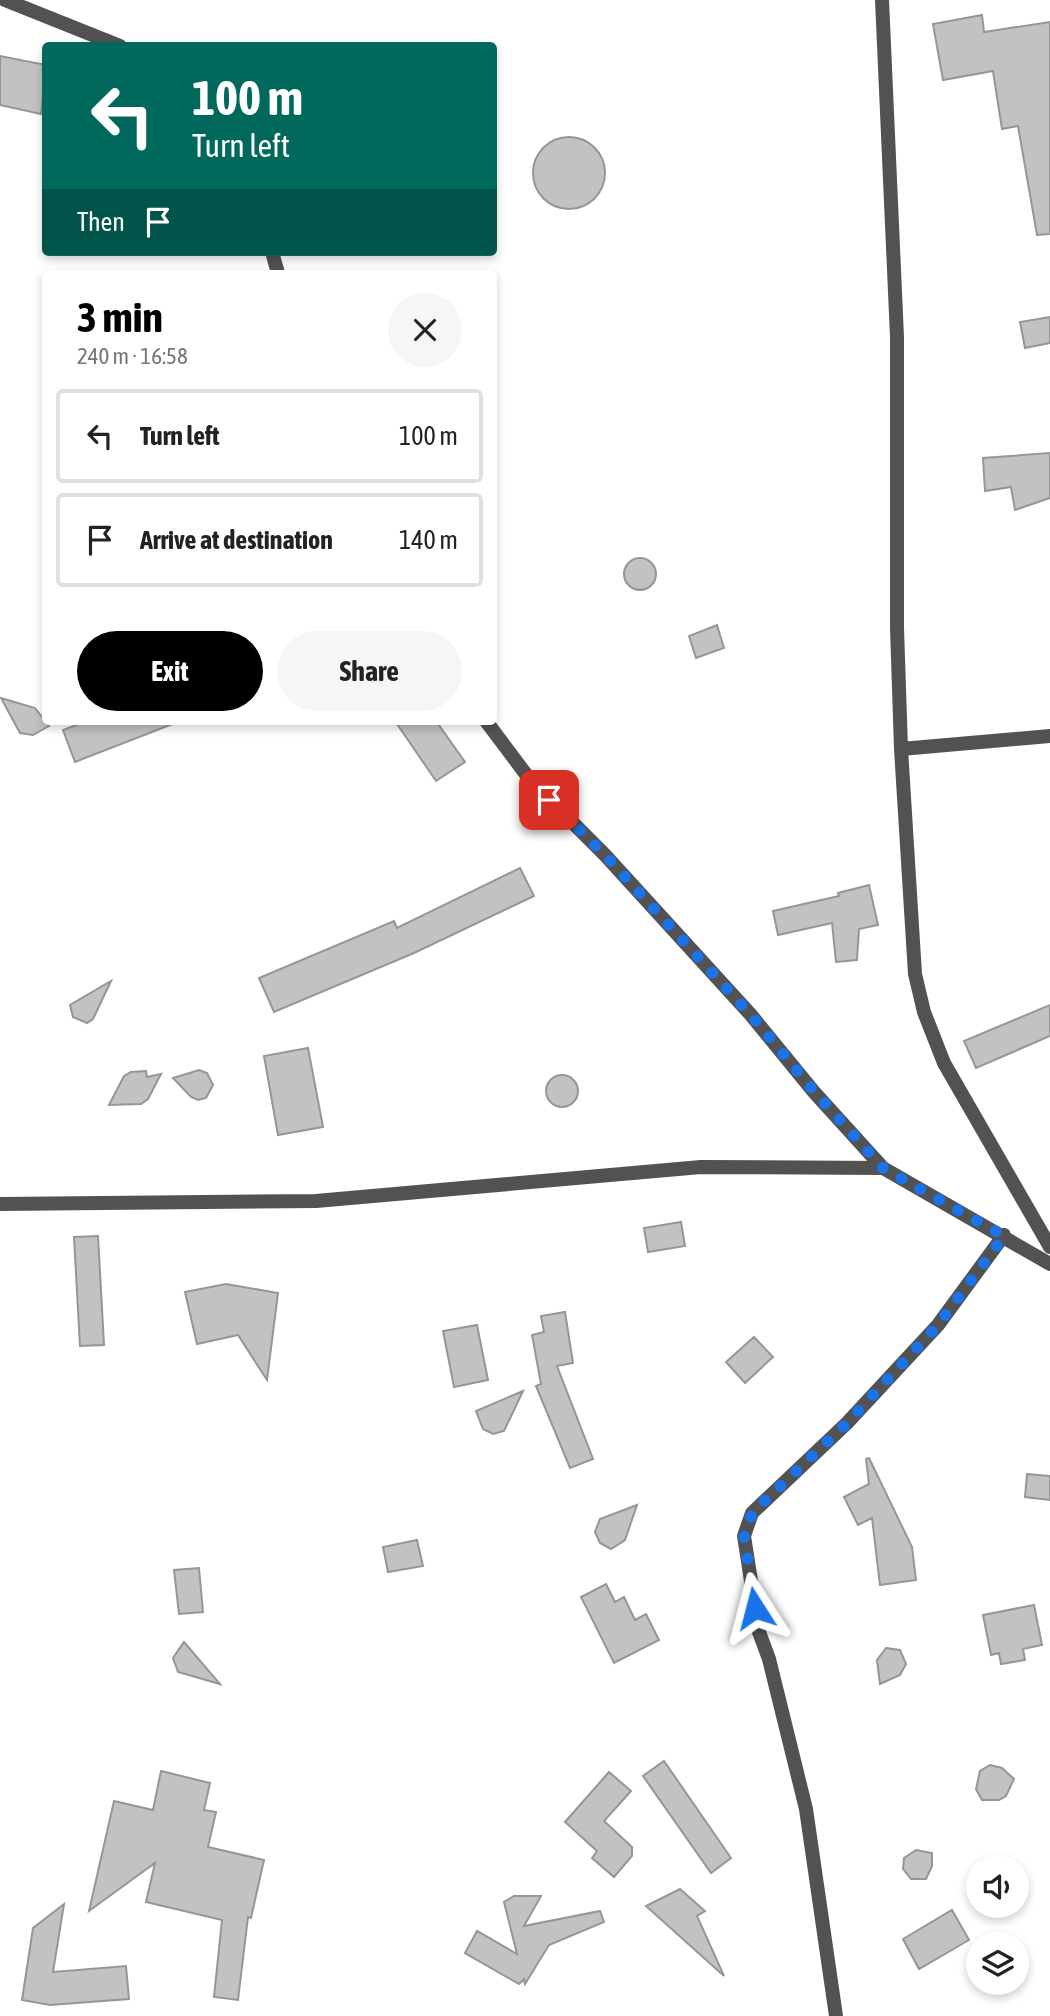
<!DOCTYPE html>
<meta charset="utf-8">
<style>
body{margin:0;font-family:"Asap Condensed",sans-serif;background:#f6f6f6;color:#222;height:100vh;display:flex;flex-direction:column;font-size:26px;white-space:nowrap}
*{box-sizing:border-box;margin:0}
p{font-size:23px;color:#767676}
.icon{flex:none;width:38px;height:38px;fill:none;stroke:currentColor;stroke-width:2;stroke-linecap:round;stroke-linejoin:round}
.map{position:relative;flex:1;overflow:hidden}
.drawer{position:absolute;left:42px;top:270px;width:455px;height:455px;display:flex;flex-direction:column;background:#fff;border-radius:7px;box-shadow:0 4px 10px #0003}
.drawer>*{flex:none}
.hud{position:absolute;left:42px;top:42px;width:455px;height:214px;border-radius:7px;box-shadow:0 4px 10px #0003;background:#00695c;color:#fff;overflow:hidden}
.buttons{position:absolute;left:966px;top:1855px;display:grid;gap:14px}
.buttons a{display:grid;place-items:center;width:63px;height:63px;border-radius:50%;background:#fff;box-shadow:0 4px 10px #0003;font-size:35px}
.pin{position:absolute;display:grid;place-items:center;width:60px;height:60px;color:#fff;margin:-30px;border-radius:14px;box-shadow:0 4px 10px #0006}
.me{position:absolute;width:77px;margin:-38px;rotate:351deg;stroke-linejoin:round;filter:drop-shadow(0 0 5px #0008)}
.turn{display:flex;align-items:center;gap:24px;height:147px;padding:0 35px;font-size:32px}
.turn .icon{width:91px;height:91px;stroke-width:2.5}
.turn b{display:block;font-size:49px;line-height:60px}
.then{display:flex;align-items:center;height:66px;padding:0 35px;background:#0003;gap:14px;font-size:26px}
.round{display:grid;place-items:center;flex:none;width:74px;height:74px;border-radius:37px;background:#f6f6f6}
.head{display:flex;align-items:center;justify-content:space-between;height:119px;padding:0 35px}
h1{font-size:42px;font-weight:700;line-height:52px;color:#000}
.primary-button{display:flex;gap:14px;margin-top:auto;padding:14px 35px}
.primary-button a{flex:1;height:80px;border-radius:42px;background:#000;color:#fff;font-size:28px;font-weight:700;line-height:80px;text-align:center}
.primary-button a+a{background:#f6f6f6;color:#222}
ul{padding:0;list-style:none}
li{display:flex;align-items:center;gap:21px;height:94px;margin:0 14px 10px;padding:0 21px;border:4px solid #e0e0e0;border-radius:7px}
li div{flex:1}
li b{display:block;font-size:26px}
li em{font-style:normal}
.map>svg:first-child{display:block}
</style>
<div class="map">
<svg width="1050" height="2016" viewBox="0 0 1050 2016">
<rect width="100%" height="100%" fill="#fff"/>
<path fill="#c2c2c2" stroke="#969696" stroke-width="2" d="M 982,15 L 984,32 L 1050,22 L 1050,234 L 1037,235 L 1018,126 L 1002,129 L 993,71 L 943,80 L 933,24 Z
M 0,56 L 46,65 L 41,114 L 0,105 Z
M533 173a36 36 0 1 1 72 0a36 36 0 1 1-72 0Z
M 1050,317 L 1050,343 L 1025,348 L 1020,322 Z
M 1050,453 L 1050,498 L 1015,510 L 1011,487 L 985,491 L 983,458 Z
M624 574a16 16 0 1 1 32 0a16 16 0 1 1-32 0Z
M 717,625 L 724,648 L 696,658 L 689,636 Z
M 1,698 L 35,708 L 49,726 L 33,735 L 20,733 Z
M 87,721 L 175,721 L 175,723 L 75,762 L 63,730 Z
M 395,721 L 436,721 L 465,762 L 436,781 Z
M 520,868 L 534,896 L 414,953 L 274,1012 L 259,978 L 394,921 L 397,928 Z
M 869,885 L 878,925 L 859,929 L 857,960 L 836,962 L 832,923 L 778,935 L 773,911 L 839,896 L 838,893 Z
M 111,981 L 93,1019 L 87,1023 L 73,1017 L 70,1005 Z
M 1050,1005 L 1050,1036 L 976,1068 L 964,1041 Z
M 308,1048 L 323,1127 L 278,1135 L 264,1056 Z
M 199,1070 L 207,1073 L 213,1085 L 206,1098 L 198,1100 L 191,1097 L 173,1078 Z
M 146,1071 L 147,1077 L 161,1074 L 148,1099 L 141,1104 L 109,1105 L 124,1076 L 131,1072 Z
M546 1091a16 16 0 1 1 32 0a16 16 0 1 1-32 0Z
M 681,1222 L 685,1246 L 648,1252 L 644,1228 Z
M 98,1236 L 104,1345 L 80,1346 L 74,1237 Z
M 226,1284 L 278,1293 L 267,1380 L 238,1335 L 197,1344 L 185,1292 Z
M 565,1312 L 573,1363 L 557,1366 L 593,1459 L 570,1468 L 536,1386 L 541,1384 L 532,1335 L 544,1332 L 541,1316 Z
M 477,1325 L 488,1380 L 454,1387 L 443,1331 Z
M 754,1337 L 773,1357 L 745,1383 L 726,1362 Z
M 523,1391 L 504,1431 L 493,1434 L 483,1429 L 476,1411 Z
M 869,1458 L 912,1547 L 916,1580 L 880,1585 L 872,1518 L 858,1525 L 844,1497 L 869,1484 L 866,1459 Z
M 1027,1474 L 1050,1476 L 1050,1500 L 1025,1497 Z
M 637,1505 L 625,1540 L 611,1549 L 600,1543 L 595,1532 L 600,1519 Z
M 417,1540 L 423,1566 L 388,1572 L 383,1547 Z
M 199,1568 L 203,1612 L 179,1614 L 174,1570 Z
M 606,1584 L 615,1602 L 624,1597 L 635,1620 L 646,1614 L 659,1640 L 614,1663 L 581,1597 Z
M 1034,1605 L 1042,1645 L 1023,1649 L 1025,1660 L 1001,1664 L 999,1653 L 991,1655 L 983,1615 Z
M 184,1642 L 220,1684 L 178,1672 L 173,1658 Z
M 886,1648 L 900,1650 L 906,1664 L 900,1675 L 880,1684 L 877,1660 Z
M 664,1761 L 731,1858 L 711,1873 L 643,1776 Z
M 990,1765 L 1002,1768 L 1014,1779 L 1006,1796 L 999,1800 L 982,1800 L 976,1789 L 980,1771 Z
M 161,1771 L 210,1783 L 204,1810 L 216,1812 L 208,1847 L 264,1860 L 251,1918 L 248,1917 L 238,2000 L 214,1997 L 222,1920 L 146,1902 L 155,1863 L 89,1911 L 114,1801 L 153,1810 Z
M 609,1772 L 631,1791 L 604,1821 L 632,1847 L 632,1856 L 614,1877 L 592,1858 L 597,1851 L 565,1822 Z
M 916,1850 L 932,1853 L 932,1866 L 926,1879 L 911,1879 L 903,1869 L 904,1858 Z
M 680,1889 L 705,1911 L 697,1916 L 724,1976 L 646,1906 Z
M 514,1896 L 541,1896 L 524,1926 L 600,1911 L 604,1922 L 549,1945 L 525,1984 L 524,1979 L 519,1984 L 465,1953 L 477,1931 L 517,1954 L 504,1902 Z
M 64,1904 L 53,1972 L 126,1966 L 129,1999 L 50,2005 L 22,2000 L 33,1928 Z
M 952,1910 L 969,1940 L 919,1969 L 903,1939 Z"/>
<g fill="none" stroke-linecap="round" stroke-linejoin="round">
<path stroke="#525252" stroke-width="14" d="M 5,0 L 120,46
M 882,0 L 897,337 L 897,628 L 901,749 L 915,974 L 924,1012 L 944,1063 L 1050,1247
M 272,252 L 278,273
M 486,721 L 531,781 L 605,855 L 751,1015 L 814,1092 L 883,1168 L 1050,1264
M 901,749 L 1050,736
M 0,1204 L 316,1201 L 701,1167 L 883,1168
M 836,2016 L 806,1809 L 769,1659 L 759,1632 L 744,1536 L 752,1513 L 847,1423 L 938,1325 L 1004,1235"/>
</g>
<g fill="none" stroke-linecap="round" stroke-linejoin="round">
<path stroke="#1a73e8" stroke-width="12" stroke-dasharray="0 21.6" d="M 549,800 L 605,855 L 751,1015 L 814,1091 L 883,1168 L 1004,1236 L 938,1325 L 847,1423 L 752,1513 L 744,1536 L 755,1608"/>
</g>
</svg>
<div class="buttons">
<a><svg class="icon" aria-label="sound" viewBox="0 0 24 24"><path d="M4 9h4l5-4v14l-5-4H4zM17 9q2 3 0 6"/></svg></a>
<a><svg class="icon" aria-label="layers" viewBox="0 0 24 24"><path d="M12 4l9 5-9 5-9-5zM3 14l9 5 9-5"/></svg></a>
</div>
<div class="pin" style="left:549px;top:800px;background:#d93025"><svg class="icon" aria-label="arrive" viewBox="0 0 24 24"><path d="M6 21V4h12l-3 4 3 4H6"/></svg></div>
<svg class="me" style="left:755px;top:1608px" viewBox="-20 -20 40 40"><path d="M0-17L14 15 0 8-14 15z" fill="#1a73e8" stroke="#fff" stroke-width="4"/></svg>
<div class="hud">
<div class="turn"><svg class="icon" aria-label="left" viewBox="0 0 24 24"><path d="M17 20v-9H6M10 6l-5 5 5 5"/></svg><div><b>100 m</b>Turn left</div></div>
<div class="then">Then<svg class="icon" aria-label="arrive" viewBox="0 0 24 24"><path d="M6 21V4h12l-3 4 3 4H6"/></svg></div>
</div>
<section class="drawer">
<div class="head"><div><h1>3 min</h1><p>240 m · 16:58</p></div><a class="round"><svg class="icon" aria-label="close" viewBox="0 0 24 24"><path d="M6 6l12 12M18 6L6 18"/></svg></a></div>
<ul>
<li><svg class="icon" aria-label="left" viewBox="0 0 24 24"><path d="M17 20v-9H6M10 6l-5 5 5 5"/></svg><div><b>Turn left</b></div><em>100 m</em></li>
<li><svg class="icon" aria-label="arrive" viewBox="0 0 24 24"><path d="M6 21V4h12l-3 4 3 4H6"/></svg><div><b>Arrive at destination</b></div><em>140 m</em></li>
</ul>
<div class="primary-button"><a>Exit</a><a>Share</a></div>
</section>
</div>
